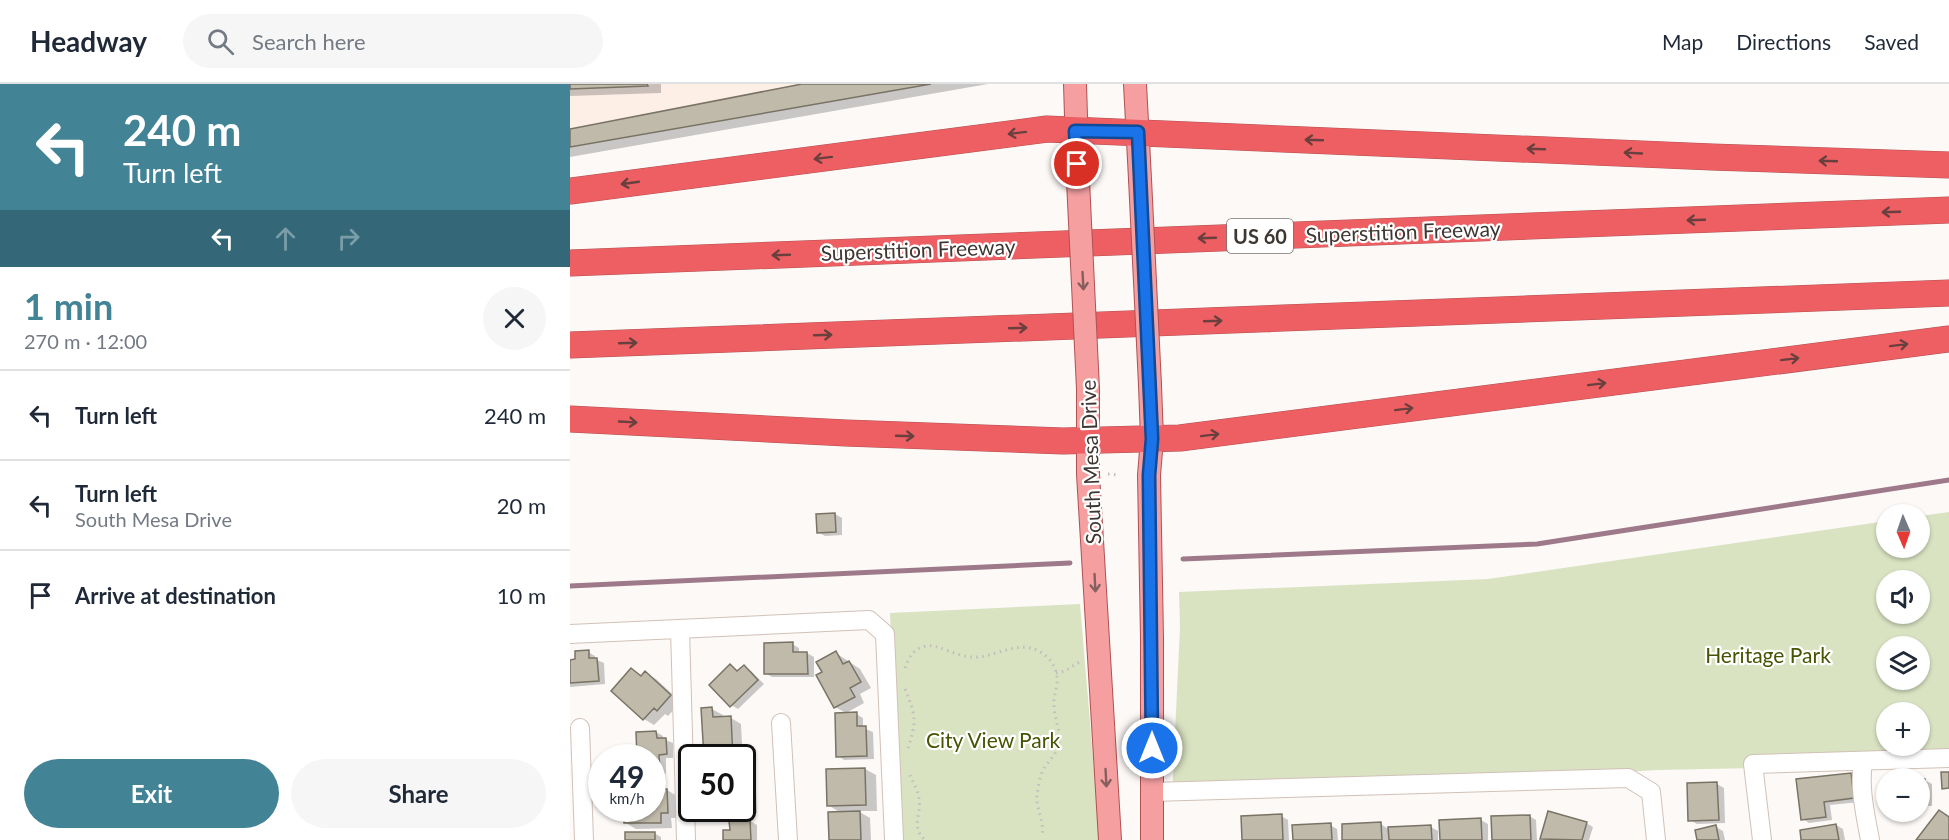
<!DOCTYPE html>
<meta charset="utf-8">
<style>
body{margin:0;font-family:Lato,sans-serif;background:#f6f6f7;color:#1f2937;height:100vh;display:flex;flex-direction:column;font-size:22px;white-space:nowrap}
*{box-sizing:border-box;margin:0}
p{font-size:20px;color:#747a83}
.icon{flex:none;width:33px;height:33px;fill:none;stroke:currentColor;stroke-width:2;stroke-linecap:round;stroke-linejoin:round}
.map{position:relative;flex:1;overflow:hidden}
.panel{display:flex;flex-direction:column;background:#fff;width:570px}
.panel>*{flex:none}
.guide{background:#428396;color:#fff;overflow:hidden}
.needle{width:39px;rotate:178deg}
.fabs{position:absolute;left:1306px;top:420px;display:grid;gap:12px}
.fabs a{display:grid;place-items:center;width:54px;height:54px;border-radius:50%;background:#fff;box-shadow:0 2px 4px #0004;font-size:30px}
.speed{position:absolute;left:18px;top:660px;display:flex;gap:12px;font-size:30px;font-weight:700;text-align:center}
.speed>*{display:grid;place-content:center;width:78px;height:78px;border-radius:50%;background:#fff;box-shadow:0 2px 4px #0004;line-height:1}
.speed small{font-size:15px;font-weight:400}
.speed .limit{border:3px solid #111;border-radius:9px;background:#fff;color:#111}
.pin{position:absolute;display:grid;place-items:center;width:51px;height:51px;color:#fff;margin:-26px;border:3px solid #fff;border-radius:50%;box-shadow:0 2px 6px #0007}
.me{position:absolute;width:66px;margin:-33px;rotate:0deg;stroke-linejoin:round;filter:drop-shadow(0 0 4px #0008)}
.turn{display:flex;align-items:center;gap:21px;height:126px;padding:0 24px;font-size:27px}
.turn .icon{width:78px;height:78px;stroke-width:2.5}
.turn b{display:block;font-size:42px;line-height:51px}
.lanes{display:flex;align-items:center;height:57px;padding:0 24px;background:#0003;justify-content:center;gap:30px;direction:ltr}
.lanes .off{opacity:.35}
.round{display:grid;place-items:center;flex:none;width:63px;height:63px;border-radius:32px;background:#f6f6f7}
.headline{display:flex;align-items:center;justify-content:space-between;height:102px;padding:0 24px}
h1{font-size:36px;font-weight:700;line-height:45px;color:#428396}
.cta{display:flex;gap:12px;margin-top:auto;padding:12px 24px}
.cta a{flex:1;height:69px;border-radius:36px;background:#428396;color:#fff;font-size:24px;font-weight:700;line-height:69px;text-align:center}
.cta a+a{background:#f6f6f7;color:#1f2937}
ul{padding:0;list-style:none}
li{display:flex;align-items:center;gap:18px;height:90px;padding:0 24px;border-top:2px solid #e0e1e3}
li div{flex:1}
li b{display:block;font-size:22px}
li em{font-style:normal}
header{display:flex;align-items:center;gap:36px;box-sizing:border-box;height:84px;padding:0 30px;background:#fff;border-bottom:2px solid #e0e1e3}
header strong{font-size:28px}
nav{display:flex;gap:33px;margin-inline-start:auto;font-size:21px}
.search{width:420px;height:54px;background:#f6f6f7;display:flex;align-items:center;gap:15px;box-sizing:border-box;padding:0 21px;border-radius:33px;color:#747a83;font-size:22px}
main{display:flex;flex:1;min-height:0}
.map>svg:first-child{display:block}
</style>
<header>
<strong>Headway</strong>
<div class="search"><svg class="icon" aria-label="search" viewBox="0 0 24 24"><circle cx="10" cy="10" r="6"/><path d="M15 15l6 6"/></svg>Search here</div>
<nav><a>Map</a><a>Directions</a><a>Saved</a></nav>
</header>
<main>
<section class="panel">
<div class="guide">
<div class="turn"><svg class="icon" aria-label="left" viewBox="0 0 24 24"><path d="M17 20v-9H6M10 6l-5 5 5 5"/></svg><div><b>240 m</b>Turn left</div></div>
<div class="lanes"><svg class="icon" aria-label="left" viewBox="0 0 24 24"><path d="M17 20v-9H6M10 6l-5 5 5 5"/></svg><svg class="icon off" aria-label="ahead" viewBox="0 0 24 24"><path d="M12 20V5M6 11l6-6 6 6"/></svg><svg class="icon off" aria-label="right" viewBox="0 0 24 24"><path d="M7 20v-9h11M14 6l5 5-5 5"/></svg></div>
</div>
<div class="headline"><div><h1>1 min</h1><p>270 m · 12:00</p></div><a class="round"><svg class="icon" aria-label="close" viewBox="0 0 24 24"><path d="M6 6l12 12M18 6L6 18"/></svg></a></div>
<ul>
<li><svg class="icon" aria-label="left" viewBox="0 0 24 24"><path d="M17 20v-9H6M10 6l-5 5 5 5"/></svg><div><b>Turn left</b></div><em>240 m</em></li>
<li><svg class="icon" aria-label="left" viewBox="0 0 24 24"><path d="M17 20v-9H6M10 6l-5 5 5 5"/></svg><div><b>Turn left</b><p>South Mesa Drive</p></div><em>20 m</em></li>
<li><svg class="icon" aria-label="arrive" viewBox="0 0 24 24"><path d="M6 21V4h12l-3 4 3 4H6"/></svg><div><b>Arrive at destination</b></div><em>10 m</em></li>
</ul>
<div class="cta"><a>Exit</a><a>Share</a></div>
</section>
<div class="map">
<svg width="1379" height="756" viewBox="0 0 1379 756">
<rect width="100%" height="100%" fill="#fcf9f7"/>
<path fill="#fdefe6" d="M 0,0 L 361,0 L 0,63 Z"/>
<path fill="#d9e3c2" fill-rule="evenodd" d="M 1379,428 L 1379,680 L 1088,686 L 602,713 L 610,543 L 609,508 L 918,495 L 1317,437 L 1317,464 L 1350,464 L 1350,432 ZM 1317,496 L 1350,496 L 1350,530 L 1317,530 ZM 1317,562 L 1350,562 L 1350,596 L 1317,596 ZM 1317,628 L 1350,628 L 1350,662 L 1317,662 Z
M 510,520 L 530,756 L 329,756 L 320,529 Z"/>
<path fill="#0003" d="M 0,0 L 91,0 L 91,9 L 0,12 Z
M 239,0 L 418,0 L 0,73 L 0,46 Z
M 265,430 L 272,434 L 272,451 L 255,452 L 248,448 Z
M 222,560 L 229,564 L 229,569 L 237,569 L 244,573 L 244,593 L 202,593 L 195,589 Z
M 18,568 L 25,572 L 25,575 L 34,579 L 35,600 L 0,603 L 0,577 L 7,577 Z
M 266,569 L 290,585 L 301,604 L 290,610 L 294,619 L 276,629 L 265,623 L 254,589 Z
M 160,582 L 168,588 L 174,583 L 181,587 L 194,600 L 168,625 L 161,621 Z
M 61,586 L 73,592 L 75,589 L 86,595 L 111,618 L 98,632 L 95,630 L 84,641 L 74,635 Z
M 142,625 L 153,631 L 153,634 L 161,634 L 171,640 L 173,680 L 172,674 L 136,674 Z
M 286,630 L 293,634 L 293,644 L 303,648 L 304,675 L 274,676 L 268,672 Z
M 86,648 L 93,652 L 93,655 L 103,659 L 103,674 L 96,674 L 96,690 L 82,691 Z
M 178,684 L 185,688 L 187,729 L 160,730 L 153,726 L 172,724 Z
M 295,685 L 306,691 L 307,727 L 288,727 L 300,734 L 301,756 L 261,756 L 271,729 L 258,721 Z
M 1281,690 L 1287,694 L 1290,718 L 1260,721 L 1262,736 L 1239,739 L 1233,735 Z
M 1350,696 L 1355,696 L 1362,700 L 1362,722 L 1350,722 Z
M 1147,700 L 1154,704 L 1155,739 L 1127,740 L 1120,736 Z
M 97,706 L 107,712 L 108,734 L 101,734 L 102,744 L 66,745 L 56,739 L 82,724 Z
M 711,732 L 718,736 L 719,756 L 674,756 Z
M 959,732 L 966,736 L 967,756 L 923,756 Z
M 911,736 L 918,740 L 918,756 L 871,756 Z
M 180,737 L 187,741 L 187,756 L 155,756 L 161,748 Z
M 1016,739 L 1023,743 L 1019,756 L 976,756 L 972,754 Z
M 811,740 L 818,745 L 861,743 L 868,747 L 868,756 L 774,756 Z
M 760,741 L 767,745 L 768,756 L 724,756 Z
M 1266,741 L 1273,745 L 1275,756 L 1233,756 Z
M 1146,743 L 1153,747 L 1155,756 L 1129,756 Z
M 84,749 L 91,753 L 91,756 L 57,756 Z"/>
<g fill="none" stroke-linecap="round" stroke-linejoin="round">
<path stroke="#9e7989" stroke-width="5" d="M 613,475 L 967,460 L 1379,396
M 0,502 L 500,479"/>
</g>
<path fill="#c0baaa" stroke="#797365" stroke-width="1.5" d="M 0,0 L 77,0 L 78,2 L 0,5 Z
M 232,0 L 361,0 L 0,63 L 0,45 Z
M 265,429 L 266,448 L 247,449 L 246,430 Z
M 223,558 L 223,568 L 237,568 L 238,590 L 194,590 L 194,559 Z
M 19,566 L 19,574 L 27,574 L 29,597 L 0,599 L 0,576 L 5,575 L 5,567 Z
M 266,567 L 273,580 L 279,577 L 291,598 L 280,604 L 285,613 L 264,624 L 246,591 L 252,588 L 246,578 Z
M 160,580 L 167,587 L 174,581 L 188,596 L 160,623 L 139,601 Z
M 61,584 L 71,592 L 75,587 L 101,611 L 87,627 L 84,624 L 73,636 L 41,607 Z
M 142,623 L 143,633 L 161,632 L 163,674 L 134,674 L 131,624 Z
M 287,628 L 287,642 L 296,642 L 297,672 L 266,673 L 265,629 Z
M 86,647 L 87,654 L 96,654 L 97,670 L 89,671 L 90,687 L 82,687 L 82,674 L 67,674 L 66,648 Z
M 172,683 L 178,683 L 180,725 L 152,727 L 152,724 L 172,724 Z
M 295,684 L 296,721 L 257,722 L 256,685 Z
M 1371,688 L 1379,688 L 1379,704 L 1372,705 Z
M 1281,689 L 1284,714 L 1254,718 L 1256,733 L 1231,736 L 1226,695 Z
M 1350,695 L 1355,695 L 1356,719 L 1350,719 Z
M 1147,698 L 1149,736 L 1118,737 L 1117,699 Z
M 82,705 L 97,705 L 98,729 L 91,729 L 91,739 L 54,739 L 54,724 L 82,724 Z
M 1369,726 L 1379,733 L 1379,756 L 1346,756 Z
M 290,727 L 291,756 L 259,756 L 258,728 Z
M 978,727 L 1017,738 L 1012,756 L 970,755 Z
M 712,730 L 713,756 L 672,756 L 671,732 Z
M 960,731 L 961,756 L 922,756 L 921,732 Z
M 911,734 L 912,756 L 870,756 L 869,736 Z
M 180,736 L 181,756 L 153,756 L 153,746 L 160,746 L 159,737 Z
M 811,738 L 812,756 L 772,756 L 772,740 Z
M 761,739 L 762,756 L 723,756 L 722,741 Z
M 1266,740 L 1269,756 L 1231,756 L 1230,746 Z
M 861,741 L 862,756 L 819,756 L 818,743 Z
M 1146,741 L 1149,756 L 1127,756 L 1125,746 Z
M 55,748 L 85,748 L 85,756 L 55,756 Z"/>
<g fill="none" stroke-linecap="round" stroke-linejoin="round">
<g stroke="#d1c1b7" stroke-width="20">
<path id="minor" d="M 110,545 L 116,756
M 0,550 L 299,536 L 315,550 L 324,756
M 211,639 L 218,756
M 10,644 L 14,756
M 1293,677 C 1289,704 1295,729 1300,756
M 582,708 L 1058,694 L 1081,708 L 1086,756
M 1192,756 L 1183,680 L 1379,674"/>
</g>
<g stroke="#b05152" stroke-width="24">
<path id="major" d="M 505,0 L 508,97
M 565,0 L 570,95
M 580,301 L 582,355 L 579,391 L 582,554 L 582,756
M 518,305 L 518,390 L 540,756"/>
</g>
<g stroke="#b05152" stroke-width="27">
<path id="highway" d="M 0,107 L 477,45 L 1142,73 L 1379,81
M 0,179 L 1379,126
M 0,261 L 1379,209
M 0,335 L 276,349 L 493,357 L 610,354 L 1379,255"/>
</g>
<path stroke="#c2bdbb" stroke-width="3" stroke-dasharray="1.5 4.5" stroke-linecap="butt" d="M 538,390 L 548,391
M 335,584 C 339,573 344,564 356,562 C 368,559 388,575 409,573 C 433,570 456,552 478,574 C 483,579 487,587 487,594 C 488,603 483,612 484,621 C 484,635 492,648 488,662 C 486,670 481,675 476,681 C 470,690 468,702 467,712 C 466,726 475,738 472,752
M 486,589 L 495,587 L 511,577
M 335,605 C 346,632 347,637 338,664
M 340,691 C 343,699 348,706 349,714 C 352,731 340,742 355,756"/>
<use href="#minor" stroke="#fff" stroke-width="18"/>
<use href="#major" stroke="#f59fa1" stroke-width="22"/>
<use href="#highway" stroke="#ee5f63" stroke-width="26"/>
<g stroke="#b05152" stroke-width="24" stroke-linecap="butt">
<path id="major-bridge" d="M 570,95 L 580,301
M 508,97 L 518,305"/>
</g>
<use href="#major-bridge" stroke="#f59fa1" stroke-width="22"/>
</g>
<defs><path id="oneway-shaft" d="M-6 0H5M1.5-3L5.5 0L1.5 3" fill="none" stroke-width="1.6" stroke-linecap="round" stroke-linejoin="round" transform="scale(1.5)"/></defs>
<g stroke="#69403e">
<use href="#oneway-shaft" transform="translate(447 49) rotate(173)"/>
<use href="#oneway-shaft" transform="translate(744 56) rotate(-178)"/>
<use href="#oneway-shaft" transform="translate(966 65) rotate(-178)"/>
<use href="#oneway-shaft" transform="translate(1063 69) rotate(-177)"/>
<use href="#oneway-shaft" transform="translate(253 74) rotate(173)"/>
<use href="#oneway-shaft" transform="translate(1258 77) rotate(-178)"/>
<use href="#oneway-shaft" transform="translate(60 99) rotate(172)"/>
<use href="#oneway-shaft" transform="translate(1321 128) rotate(178)"/>
<use href="#oneway-shaft" transform="translate(1126 136) rotate(178)"/>
<use href="#oneway-shaft" transform="translate(637 154) rotate(178)"/>
<use href="#oneway-shaft" transform="translate(211 171) rotate(178)"/>
<use href="#oneway-shaft" transform="translate(643 237) rotate(-2)"/>
<use href="#oneway-shaft" transform="translate(448 244) rotate(-2)"/>
<use href="#oneway-shaft" transform="translate(253 251) rotate(-2)"/>
<use href="#oneway-shaft" transform="translate(58 259) rotate(-2)"/>
<use href="#oneway-shaft" transform="translate(1329 261) rotate(-7)"/>
<use href="#oneway-shaft" transform="translate(1220 275) rotate(-7)"/>
<use href="#oneway-shaft" transform="translate(1027 300) rotate(-7)"/>
<use href="#oneway-shaft" transform="translate(834 325) rotate(-7)"/>
<use href="#oneway-shaft" transform="translate(58 338) rotate(3)"/>
<use href="#oneway-shaft" transform="translate(640 351) rotate(-7)"/>
<use href="#oneway-shaft" transform="translate(335 352) rotate(2)"/>
</g>
<g stroke="#87605e">
<use href="#oneway-shaft" transform="translate(513 197) rotate(87)"/>
<use href="#oneway-shaft" transform="translate(525 499) rotate(87)"/>
<use href="#oneway-shaft" transform="translate(536 694) rotate(87)"/>
</g>
<g fill="none" stroke-linecap="round" stroke-linejoin="round">
<g stroke="#114b97" stroke-width="15">
<path id="route" d="M 507,80 L 505,47 L 568,48 L 582,355 L 579,391 L 582,664"/>
</g>
<use href="#route" stroke="#1a73e8" stroke-width="10"/>
</g>
<g text-anchor="middle" dominant-baseline="central" stroke-width="4.5" stroke-linejoin="round" paint-order="stroke">
<rect fill="#fff" stroke="#777270" stroke-width="1.5" x="657" y="135" width="66" height="34" rx="4.5"/>
<g font-size="20" font-weight="bold" fill="#3d3632">
<text x="690" y="152">US 60</text>
</g>
<g font-size="21" fill="#3d3632" stroke="#fff">
<text transform="translate(833 147) rotate(-2)">Superstition Freeway</text>
<text transform="translate(348 165) rotate(-2)">Superstition Freeway</text>
<text transform="translate(520 378) rotate(-92)">South Mesa Drive</text>
</g>
<g font-size="21" fill="#465403" stroke="#fff">
<text x="1198" y="570">Heritage Park</text>
<text x="423" y="655">City View Park</text>
</g>
</g>
</svg>
<div class="fabs">
<a><svg class="needle" viewBox="-14 -14 28 28"><path d="M0-13l5 13h-10z" fill="#e53935"/><path d="M0 13l5-13h-10z" fill="#747a83"/></svg></a>
<a><svg class="icon" aria-label="sound" viewBox="0 0 24 24"><path d="M4 9h4l5-4v14l-5-4H4zM17 9q2 3 0 6"/></svg></a>
<a><svg class="icon" aria-label="layers" viewBox="0 0 24 24"><path d="M12 4l9 5-9 5-9-5zM3 14l9 5 9-5"/></svg></a>
<a>+</a>
<a>−</a>
</div>
<div class="speed"><div>49<small>km/h</small></div><div class="limit">50</div></div>
<div class="pin" style="left:507px;top:80px;background:#d93025"><svg class="icon" aria-label="arrive" viewBox="0 0 24 24"><path d="M6 21V4h12l-3 4 3 4H6"/></svg></div>
<svg class="me" style="left:582px;top:664px" viewBox="-20 -20 40 40"><circle r="17" fill="#1a73e8" stroke="#fff" stroke-width="3"/><path d="M0-11L8 9 0 5-8 9z" fill="#fff"/></svg>
</div>
</main>
